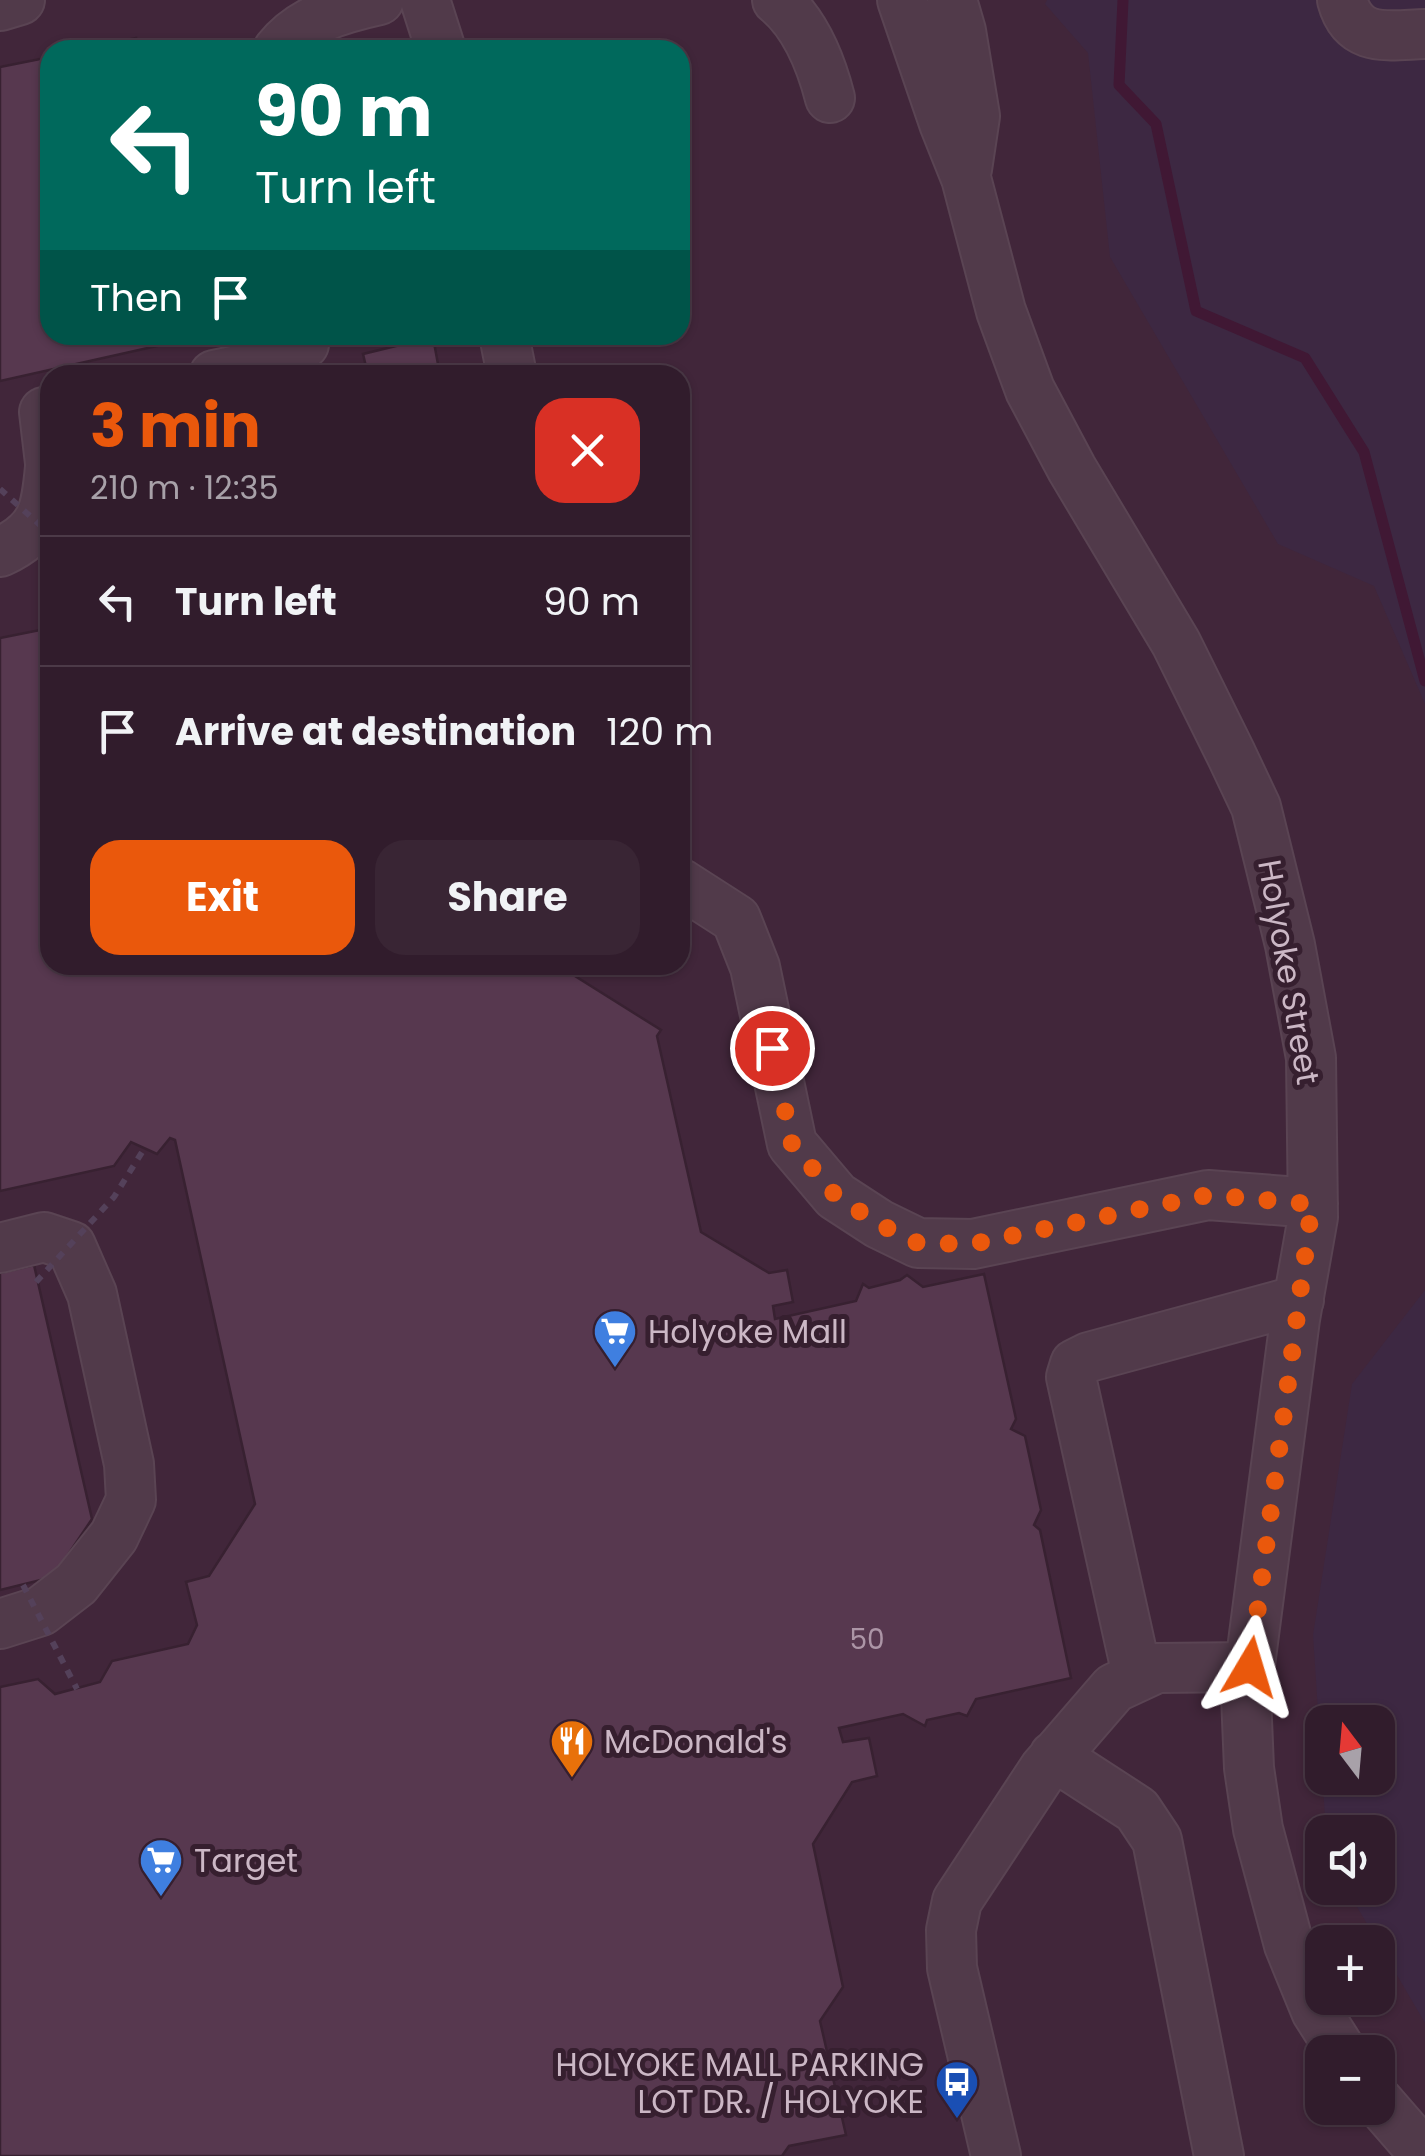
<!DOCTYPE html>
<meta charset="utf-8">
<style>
body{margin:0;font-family:Poppins,sans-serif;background:#392534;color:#f1f3f6;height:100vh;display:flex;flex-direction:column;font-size:38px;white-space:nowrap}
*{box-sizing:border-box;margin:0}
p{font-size:32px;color:#a8a1a9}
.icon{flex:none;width:55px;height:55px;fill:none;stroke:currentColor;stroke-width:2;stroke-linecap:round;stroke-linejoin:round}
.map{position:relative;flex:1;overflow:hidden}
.side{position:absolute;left:40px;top:365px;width:650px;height:610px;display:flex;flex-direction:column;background:#311c2c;border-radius:30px;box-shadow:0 2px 8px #0004,0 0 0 2px #4c3a48}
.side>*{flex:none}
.top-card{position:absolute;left:40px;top:40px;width:650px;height:305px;border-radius:30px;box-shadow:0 2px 8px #0004,0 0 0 2px #4c3a48;background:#00695c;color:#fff;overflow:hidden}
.needle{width:65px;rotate:344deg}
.buttons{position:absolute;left:1305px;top:1705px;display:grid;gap:20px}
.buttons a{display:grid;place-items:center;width:90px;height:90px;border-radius:20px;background:#311c2c;box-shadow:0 2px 8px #0004,0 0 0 2px #4c3a48;font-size:50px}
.pin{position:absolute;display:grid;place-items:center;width:85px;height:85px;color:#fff;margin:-42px;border:5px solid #fff;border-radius:50%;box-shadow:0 2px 10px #0007}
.me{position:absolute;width:110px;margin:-55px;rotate:7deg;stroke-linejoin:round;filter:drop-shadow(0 0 8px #0008)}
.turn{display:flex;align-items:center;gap:35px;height:210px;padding:0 50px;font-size:45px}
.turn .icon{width:130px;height:130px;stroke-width:2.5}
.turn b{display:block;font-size:70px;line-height:85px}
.then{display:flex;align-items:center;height:95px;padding:0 50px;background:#0003;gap:20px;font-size:38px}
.round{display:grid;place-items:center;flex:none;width:105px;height:105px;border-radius:30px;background:#392534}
.summary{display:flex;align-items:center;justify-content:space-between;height:170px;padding:0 50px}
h1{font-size:60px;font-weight:700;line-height:75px;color:#ea580c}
.button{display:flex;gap:20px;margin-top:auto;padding:20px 50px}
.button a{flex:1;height:115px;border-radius:30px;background:#ea580c;color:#fff;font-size:40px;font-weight:700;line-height:115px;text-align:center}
.button a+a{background:#392534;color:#f1f3f6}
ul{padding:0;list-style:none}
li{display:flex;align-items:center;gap:30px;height:130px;padding:0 50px;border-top:2px solid #4c3a48}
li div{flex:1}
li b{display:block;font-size:38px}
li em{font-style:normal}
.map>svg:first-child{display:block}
</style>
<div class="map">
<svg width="1425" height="2156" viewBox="0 0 1425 2156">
<rect width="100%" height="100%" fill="#41263a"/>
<path fill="#3d2842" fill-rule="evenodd" d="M 1047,0 L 1425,0 L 1425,704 L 1374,586 L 1278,544 L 1110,257 L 1088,53 L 1045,4 Z
M 1425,1290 L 1425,2023 L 1346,1888 L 1378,1888 L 1378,1832 L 1326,1832 L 1313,1635 L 1352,1384 ZM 1322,1722 L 1378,1722 L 1378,1778 L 1322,1778 Z"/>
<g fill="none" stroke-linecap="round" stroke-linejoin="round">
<path stroke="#401834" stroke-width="11" d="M 1123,0 L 1119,85 L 1156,124 L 1196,311 L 1305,358 L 1364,452 L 1425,681"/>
</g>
<path fill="#57384f" stroke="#382131" stroke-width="2.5" d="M 136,38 L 138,50 L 81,50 Z
M 50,57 L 50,335 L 197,337 L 0,381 L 0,67 Z
M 433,337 L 440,375 L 368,375 L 363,354 Z
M 50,628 L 50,965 L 566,965 L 567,971 L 661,1030 L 657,1036 L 701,1232 L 769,1273 L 787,1270 L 793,1302 L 773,1306 L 775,1319 L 856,1301 L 863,1284 L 869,1288 L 900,1280 L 907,1275 L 923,1287 L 984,1274 L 1016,1419 L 1011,1429 L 1025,1436 L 1041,1510 L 1034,1525 L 1040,1530 L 1071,1678 L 976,1699 L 967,1716 L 959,1713 L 927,1720 L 925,1726 L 903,1714 L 839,1728 L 843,1742 L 869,1738 L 877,1776 L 852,1782 L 813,1844 L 843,1987 L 820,2021 L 846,2135 L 789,2146 L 782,2156 L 0,2156 L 0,1687 L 38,1679 L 55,1694 L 100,1682 L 112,1661 L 188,1644 L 197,1625 L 186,1582 L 209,1576 L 255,1504 L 175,1140 L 170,1138 L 157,1154 L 131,1142 L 114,1166 L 0,1191 L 0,638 Z
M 34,1265 L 92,1519 L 53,1577 L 0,1590 L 0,1273 Z"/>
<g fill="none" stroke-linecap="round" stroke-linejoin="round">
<g stroke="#5a4453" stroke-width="52">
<path id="minor" d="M 425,0 L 441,50
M 777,0 C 806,24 821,63 830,98
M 902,0 L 944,123 L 966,178 L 1001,311 L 1030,390 L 1072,469 L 1176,643 L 1231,754 L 1256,807 L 1290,945 L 1311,1058 L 1313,1217 L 1295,1319 L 1246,1696 L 1249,1768 L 1258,1829 L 1289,1945 L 1316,2011 L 1342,2052
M 952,0 L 961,31 L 975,116 L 967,169
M 1342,0 C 1354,44 1388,35 1425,34
M 0,6 L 20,0
M 278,50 C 302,19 343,8 379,0
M 504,335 L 512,375
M 214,375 L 238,370 L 304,344 L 303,335
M 50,411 L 44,412 L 50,463
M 0,552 C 43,532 46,511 50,467
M 680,883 L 736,919 L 755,967 L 792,1144 L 836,1196 L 879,1224 L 918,1243 L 973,1244 L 1208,1195 L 1313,1203
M 0,1248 L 44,1237 L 71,1246 L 92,1294 L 129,1464 L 131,1500 L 114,1536 L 76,1584 L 41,1611 L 0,1624
M 1137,1675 L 1071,1377 L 1075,1364 L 1089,1357 L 1299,1300
M 1054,1756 L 1137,1810 L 1157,1840 L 1219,2156
M 1378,2101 L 1425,2155
M 996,2156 L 952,1968 L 951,1930 L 957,1901 L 1044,1769 L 1114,1688 L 1157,1668 L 1250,1667"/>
</g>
<use href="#minor" stroke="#513a4a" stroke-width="48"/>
<path stroke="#54415a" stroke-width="6" stroke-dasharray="8 8" stroke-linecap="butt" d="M 0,489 L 50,534
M 36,1282 L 114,1197 L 144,1149
M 23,1585 L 77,1689"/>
</g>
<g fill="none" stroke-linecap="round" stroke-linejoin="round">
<path stroke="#ea580c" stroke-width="18" stroke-dasharray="0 32.4" d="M 772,1048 L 792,1144 L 836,1196 L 879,1224 L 918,1243 L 972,1244 L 1208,1195 L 1312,1204 L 1250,1667"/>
</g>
<defs>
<g id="supermarket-pin" transform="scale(2.25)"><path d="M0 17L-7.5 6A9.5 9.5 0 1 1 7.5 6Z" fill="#3f7fe0" stroke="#361f2f"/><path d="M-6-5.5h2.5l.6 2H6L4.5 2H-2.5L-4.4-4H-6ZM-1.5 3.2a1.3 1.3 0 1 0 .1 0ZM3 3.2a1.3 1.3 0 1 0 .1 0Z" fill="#fff"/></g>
<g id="restaurant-pin" transform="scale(2.25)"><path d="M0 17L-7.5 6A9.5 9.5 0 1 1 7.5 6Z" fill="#e8710a" stroke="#361f2f"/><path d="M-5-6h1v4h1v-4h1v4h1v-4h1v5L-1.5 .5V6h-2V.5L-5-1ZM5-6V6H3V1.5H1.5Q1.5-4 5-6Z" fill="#fff"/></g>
<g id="bus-pin" transform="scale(2.25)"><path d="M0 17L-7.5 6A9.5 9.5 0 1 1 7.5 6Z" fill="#1a4fb4" stroke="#361f2f"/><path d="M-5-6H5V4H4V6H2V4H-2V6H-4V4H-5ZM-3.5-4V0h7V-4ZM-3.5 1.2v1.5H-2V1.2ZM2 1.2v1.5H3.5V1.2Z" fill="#fff"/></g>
</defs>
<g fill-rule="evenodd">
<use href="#supermarket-pin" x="615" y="1331"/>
<use href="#restaurant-pin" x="572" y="1741"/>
<use href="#supermarket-pin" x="161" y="1860"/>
<use href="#bus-pin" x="957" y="2082"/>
</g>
<g text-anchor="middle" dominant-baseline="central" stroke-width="10" stroke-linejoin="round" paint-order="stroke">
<g font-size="28" fill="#ac95a6">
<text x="867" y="1639">50</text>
</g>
<g font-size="32" fill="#cbb7c5" stroke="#361f2f">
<text transform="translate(1289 972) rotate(80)">Holyoke Street</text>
</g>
<g font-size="32" fill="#cbb7c5" stroke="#361f2f" text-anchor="start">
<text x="648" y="1331">Holyoke Mall</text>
<text x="604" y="1741">McDonald's</text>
<text x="194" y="1860">Target</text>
<text x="924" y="2064" text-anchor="end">HOLYOKE MALL PARKING<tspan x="924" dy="37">LOT DR. / HOLYOKE</tspan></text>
</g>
</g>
</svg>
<div class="buttons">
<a><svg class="needle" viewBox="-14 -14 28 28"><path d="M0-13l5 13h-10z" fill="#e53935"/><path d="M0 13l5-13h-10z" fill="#a8a1a9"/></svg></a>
<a><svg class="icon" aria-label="sound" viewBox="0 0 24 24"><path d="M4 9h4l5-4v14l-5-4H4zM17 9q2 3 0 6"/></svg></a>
<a>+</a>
<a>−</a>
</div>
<div class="pin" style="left:772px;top:1048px;background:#d93025"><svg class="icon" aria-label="arrive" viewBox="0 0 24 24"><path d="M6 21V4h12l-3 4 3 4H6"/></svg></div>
<svg class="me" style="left:1250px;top:1667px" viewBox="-20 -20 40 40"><path d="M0-17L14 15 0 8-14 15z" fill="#ea580c" stroke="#fff" stroke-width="4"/></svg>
<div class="top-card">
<div class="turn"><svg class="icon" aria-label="left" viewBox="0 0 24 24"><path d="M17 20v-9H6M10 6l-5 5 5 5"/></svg><div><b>90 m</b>Turn left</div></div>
<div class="then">Then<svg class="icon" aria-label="arrive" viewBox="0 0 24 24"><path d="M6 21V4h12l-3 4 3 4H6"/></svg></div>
</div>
<section class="side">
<div class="summary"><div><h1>3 min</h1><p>210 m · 12:35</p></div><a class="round" style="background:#d93025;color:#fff"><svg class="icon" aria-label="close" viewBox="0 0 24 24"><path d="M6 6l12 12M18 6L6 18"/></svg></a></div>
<ul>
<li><svg class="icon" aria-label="left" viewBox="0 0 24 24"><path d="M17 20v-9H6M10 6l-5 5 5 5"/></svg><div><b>Turn left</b></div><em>90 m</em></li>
<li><svg class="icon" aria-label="arrive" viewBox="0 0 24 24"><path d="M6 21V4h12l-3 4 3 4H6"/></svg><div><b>Arrive at destination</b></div><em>120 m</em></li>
</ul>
<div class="button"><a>Exit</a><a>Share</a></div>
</section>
</div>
